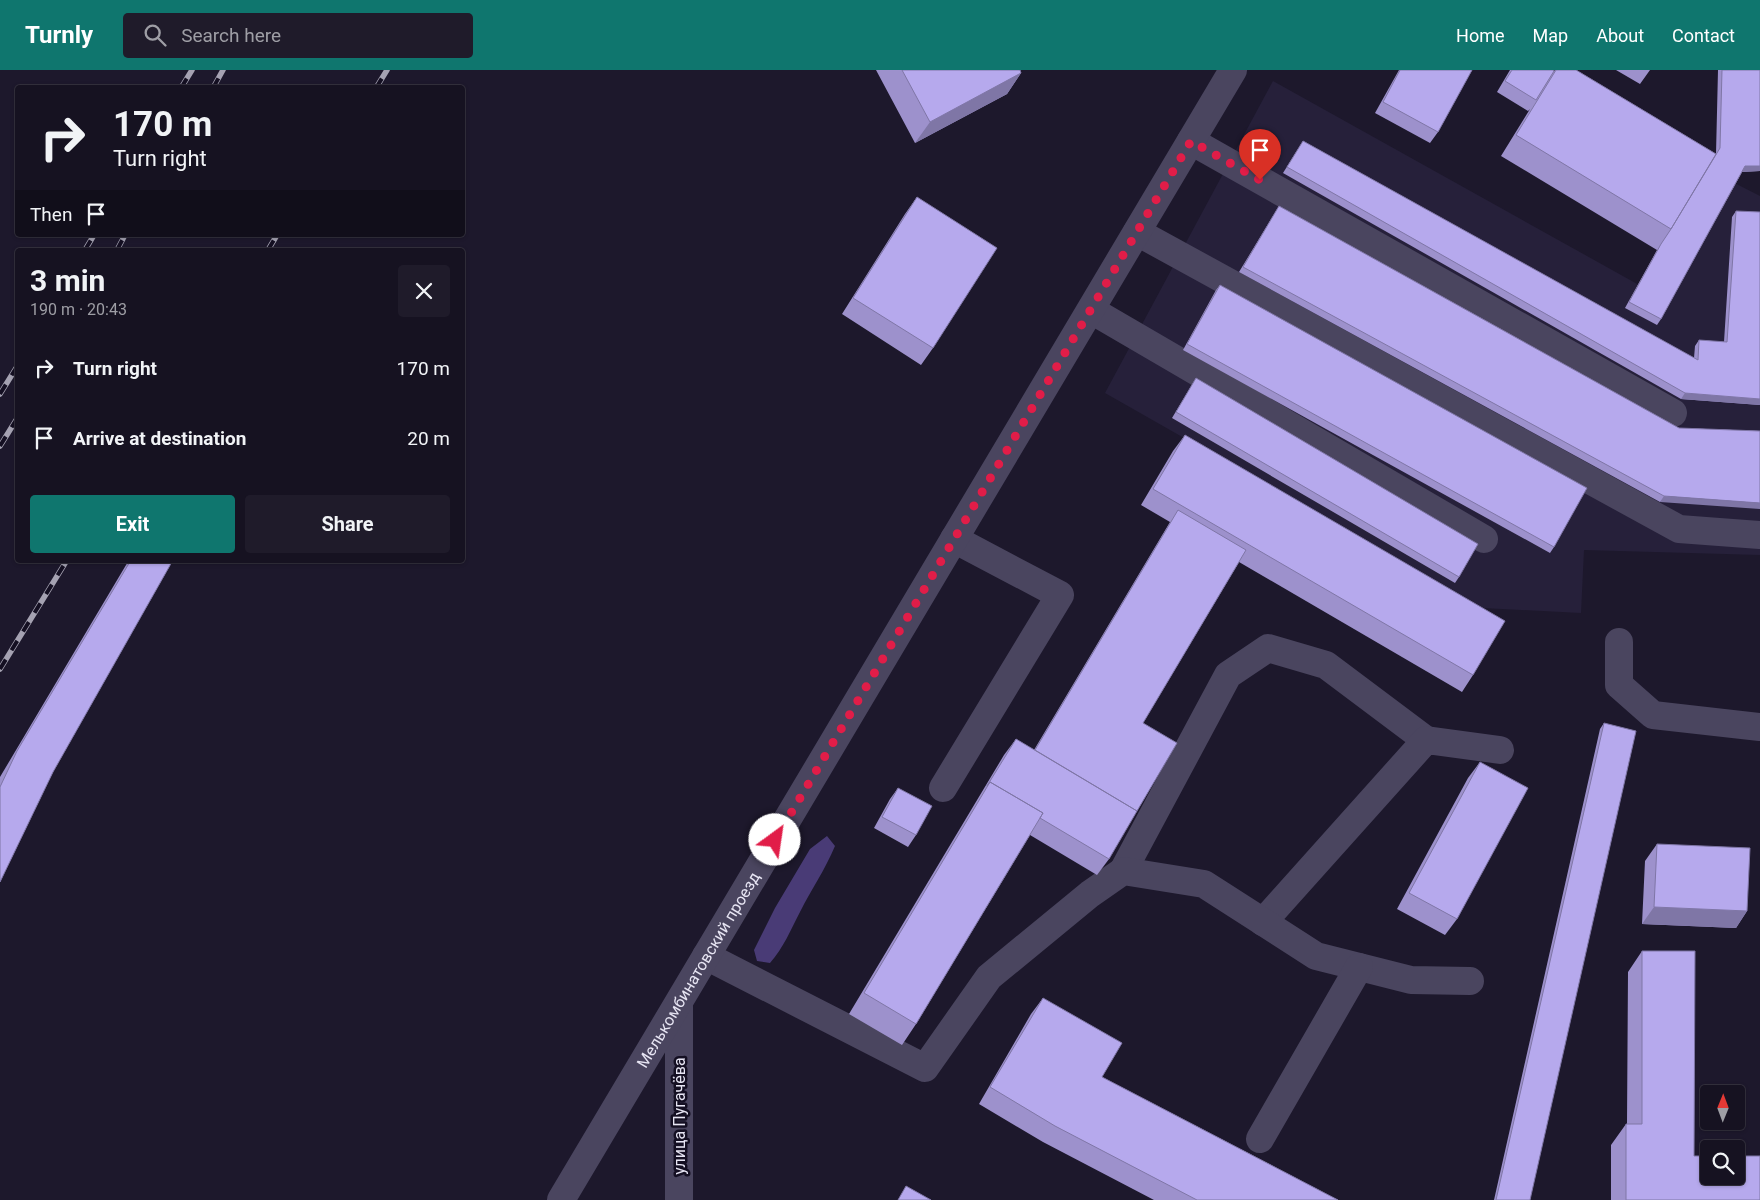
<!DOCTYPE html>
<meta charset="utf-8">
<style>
body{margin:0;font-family:Roboto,sans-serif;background:#1f1b2a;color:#f1f3f6;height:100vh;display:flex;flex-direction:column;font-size:19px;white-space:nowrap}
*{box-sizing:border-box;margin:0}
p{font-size:16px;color:#9e9ea5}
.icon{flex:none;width:28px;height:28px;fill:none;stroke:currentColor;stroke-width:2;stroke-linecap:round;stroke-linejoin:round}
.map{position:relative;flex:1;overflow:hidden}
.side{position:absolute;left:15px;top:178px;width:450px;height:315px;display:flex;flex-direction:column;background:#161221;border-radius:5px;box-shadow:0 1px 4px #0004,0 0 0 1px #35323f}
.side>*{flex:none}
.top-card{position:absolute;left:15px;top:15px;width:450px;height:152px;border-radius:5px;box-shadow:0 1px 4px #0004,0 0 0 1px #35323f;background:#161221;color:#f1f3f6;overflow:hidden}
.needle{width:32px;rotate:1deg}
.buttons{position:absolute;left:1700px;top:1015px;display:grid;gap:10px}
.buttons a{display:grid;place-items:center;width:45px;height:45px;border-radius:5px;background:#161221;box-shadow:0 1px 4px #0004,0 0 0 1px #35323f;font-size:25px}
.pin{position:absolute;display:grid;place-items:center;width:42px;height:42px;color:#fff;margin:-51px -21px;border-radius:50% 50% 50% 0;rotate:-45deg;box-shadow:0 0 5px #0007}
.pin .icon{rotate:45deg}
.me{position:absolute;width:55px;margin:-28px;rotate:31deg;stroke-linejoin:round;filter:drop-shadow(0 0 4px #0008)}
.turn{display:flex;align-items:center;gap:18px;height:105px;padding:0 15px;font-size:22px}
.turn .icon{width:65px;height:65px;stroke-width:2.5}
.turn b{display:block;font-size:35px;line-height:42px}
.then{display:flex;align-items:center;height:48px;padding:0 15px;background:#0003;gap:10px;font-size:19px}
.round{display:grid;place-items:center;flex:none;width:52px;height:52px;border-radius:5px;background:#1f1b2a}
.summary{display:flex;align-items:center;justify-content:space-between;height:85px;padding:0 15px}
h1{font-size:30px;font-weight:700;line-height:38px}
.cta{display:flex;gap:10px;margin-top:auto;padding:10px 15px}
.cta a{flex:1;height:58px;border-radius:5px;background:#0f766e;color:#fff;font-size:20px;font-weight:700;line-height:58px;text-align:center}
.cta a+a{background:#1f1b2a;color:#f1f3f6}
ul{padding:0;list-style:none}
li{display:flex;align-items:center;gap:15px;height:70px;padding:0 15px}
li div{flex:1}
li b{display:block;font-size:19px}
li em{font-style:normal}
header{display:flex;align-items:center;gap:30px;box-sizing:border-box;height:70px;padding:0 25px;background:#0f766e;color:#fff}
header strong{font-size:24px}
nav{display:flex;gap:28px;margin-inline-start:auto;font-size:18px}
.search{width:350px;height:45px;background:#1f1b2a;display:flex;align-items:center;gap:12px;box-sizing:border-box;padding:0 18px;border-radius:5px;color:#9e9ea5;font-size:19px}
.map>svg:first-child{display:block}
</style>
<header>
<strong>Turnly</strong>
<div class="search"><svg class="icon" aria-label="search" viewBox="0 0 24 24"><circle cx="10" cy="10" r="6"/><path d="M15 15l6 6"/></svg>Search here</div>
<nav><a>Home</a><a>Map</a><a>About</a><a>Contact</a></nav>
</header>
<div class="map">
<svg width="1760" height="1130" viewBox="0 0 1760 1130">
<rect width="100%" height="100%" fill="#1d182c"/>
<path fill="#26203a" d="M 1273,11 L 1639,215 L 1709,100 L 1760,126 L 1760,485 L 1584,480 L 1581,543 L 1483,538 L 1105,323 Z"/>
<path fill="#493b76" d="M 827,766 L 835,776 C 825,800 811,820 800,842 C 790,861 784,877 770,893 L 757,891 L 754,880 L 775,838 L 810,779 Z"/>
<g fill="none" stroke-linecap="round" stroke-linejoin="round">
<g stroke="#4a455f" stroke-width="28">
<path d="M 1191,71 L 1673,343"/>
<path d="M 1137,162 L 1679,459 L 1760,465"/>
<path d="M 1091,240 L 1484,469"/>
<path d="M 1619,572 L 1619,615 L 1653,645 L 1760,657"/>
<path d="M 943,718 L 1060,525 L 954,469"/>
<path d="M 1123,801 L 1228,605 L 1268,578 L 1326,595 L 1426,670"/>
<path d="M 1263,852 L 1426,670 L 1500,680"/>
<path d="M 706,886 L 925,998 L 989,907 L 1090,824 L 1123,801 L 1204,814 L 1316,886 L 1411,910 L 1470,911"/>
<path d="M 679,933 L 679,1130"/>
<path d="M 1260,1069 L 1359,897"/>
<path id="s1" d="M 561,1130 L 1233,0"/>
</g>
<g stroke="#a5a2b2" stroke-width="5.5">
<path id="rail" d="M 181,18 L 192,0
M 213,18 L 223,0
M 376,18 L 387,0
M 85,180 L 94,165
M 117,180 L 125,165
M 268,180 L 277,165
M 0,324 L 18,295
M 0,376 L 18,347
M 0,599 L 67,490"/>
</g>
<use href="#rail" stroke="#140f22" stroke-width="4" stroke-dasharray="11" stroke-linecap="butt"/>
</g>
<path fill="#9d91cc" d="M 876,0 L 1020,0 L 1021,3 L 1007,24 L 915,73 Z
M 1399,0 L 1472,0 L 1438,62 L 1430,73 L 1375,43 Z
M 1510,0 L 1553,0 L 1554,1 L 1555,0 L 1576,0 L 1716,84 L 1718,0 L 1760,0 L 1760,101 L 1742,102 L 1661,249 L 1657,255 L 1625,238 L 1657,180 L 1501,86 L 1530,39 L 1528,41 L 1497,22 Z
M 1616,0 L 1650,0 L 1640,14 Z
M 1303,71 L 1694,288 L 1695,276 L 1699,270 L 1724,272 L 1732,147 L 1736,141 L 1760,335 L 1681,329 L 1283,103 Z
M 917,127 L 933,278 L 921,295 L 842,244 L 905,144 Z
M 1279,136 L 1679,358 L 1760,361 L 1660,432 L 1239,202 Z
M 1220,215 L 1554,477 L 1550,483 L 1183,280 L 1216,220 Z
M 1196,308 L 1459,507 L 1455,513 L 1172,348 Z
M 1185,365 L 1473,605 L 1462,622 L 1239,492 L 1143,653 L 1109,789 L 1097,805 L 1030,765 L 916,954 L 902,975 L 849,944 L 1004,685 L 1016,669 L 1034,680 L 1170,452 L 1141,435 L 1173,381 Z
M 129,490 L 173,490 L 53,702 L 0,812 L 0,707 Z
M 1604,653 L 1530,1130 L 1494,1130 L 1600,659 Z
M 1480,692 L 1457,849 L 1445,865 L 1397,839 L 1468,708 Z
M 898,718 L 916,765 L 908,777 L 874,758 L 890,729 Z
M 1657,774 L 1747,841 L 1736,858 L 1642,854 L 1645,791 Z
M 1642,881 L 1694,1086 L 1760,1130 L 1611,1130 L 1611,1075 L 1626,1054 L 1627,1054 L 1628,902 Z
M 1043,928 L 1102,1007 L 1338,1130 L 1154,1130 L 1043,1072 L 979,1034 L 1031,944 Z"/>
<path fill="#7f76a6" d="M 1021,3 L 1007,24 L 915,73 L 930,52 Z
M 1745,96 L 1760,96 L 1760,101 L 1741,102 Z
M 1685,323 L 1760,329 L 1760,335 L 1681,329 Z
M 1664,426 L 1760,433 L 1760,439 L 1660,432 Z
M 1654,837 L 1747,841 L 1736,858 L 1642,854 Z"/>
<path fill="#b6a9ed" stroke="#7f76a6" d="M 902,0 L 1020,0 L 1021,3 L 930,52 Z
M 1400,0 L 1472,0 L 1438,62 L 1383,32 Z
M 1512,0 L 1553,0 L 1554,1 L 1536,30 L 1505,11 Z
M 1556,0 L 1576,0 L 1716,84 L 1671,159 L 1516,65 Z
M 1722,0 L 1760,0 L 1760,96 L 1745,96 L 1661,249 L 1629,232 L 1661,174 L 1671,159 L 1720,78 Z
M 1303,71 L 1698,290 L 1699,270 L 1727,272 L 1736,141 L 1760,142 L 1760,329 L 1685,323 L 1287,97 Z
M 917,127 L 997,178 L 933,278 L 853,228 Z
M 1279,136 L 1679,358 L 1760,361 L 1760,433 L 1664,426 L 1243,197 Z
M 1220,215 L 1587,418 L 1554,477 L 1187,274 Z
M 1196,308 L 1478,474 L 1459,507 L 1176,342 Z
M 1185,365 L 1505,551 L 1473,605 L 1153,419 Z
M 1178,440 L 1246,480 L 1143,653 L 1177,673 L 1137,741 L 1035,680 Z
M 131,490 L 173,490 L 53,702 L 0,812 L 0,717 L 17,681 Z
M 1604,653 L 1636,661 L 1530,1130 L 1496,1130 Z
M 1016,669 L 1137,741 L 1109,789 L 1040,748 L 1043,743 L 990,712 L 987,716 Z
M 1480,692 L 1528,718 L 1457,849 L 1409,823 Z
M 990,712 L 1043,743 L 916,954 L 864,923 Z
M 898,718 L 932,736 L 916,765 L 882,747 Z
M 1657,774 L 1750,778 L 1747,841 L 1654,837 Z
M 1642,881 L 1695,881 L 1694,1086 L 1709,1086 L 1709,1106 L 1736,1106 L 1736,1086 L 1760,1086 L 1760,1130 L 1626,1130 L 1626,1054 L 1642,1054 Z
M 1043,928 L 1122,973 L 1102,1007 L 1338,1130 L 1197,1130 L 1055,1056 L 990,1017 Z
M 906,1116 L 931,1130 L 898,1130 Z"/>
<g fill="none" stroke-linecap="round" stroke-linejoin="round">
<path stroke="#e11d48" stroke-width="9" stroke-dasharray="0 16.2" d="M 775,770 L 1191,71 L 1260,110"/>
</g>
<g text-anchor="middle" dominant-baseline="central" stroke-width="5" stroke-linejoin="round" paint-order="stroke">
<g font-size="16" fill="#e7e5f3" stroke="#140f22">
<text stroke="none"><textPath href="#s1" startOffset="268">Мелькомбинатовский проезд</textPath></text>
<text transform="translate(679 1046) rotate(-90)">улица Пугачёва</text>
</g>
</g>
</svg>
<div class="buttons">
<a><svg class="needle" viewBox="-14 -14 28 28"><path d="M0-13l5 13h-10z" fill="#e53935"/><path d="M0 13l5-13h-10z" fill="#9e9ea5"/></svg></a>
<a><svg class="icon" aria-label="search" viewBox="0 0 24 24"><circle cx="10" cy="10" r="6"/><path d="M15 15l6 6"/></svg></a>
</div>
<div class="pin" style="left:1260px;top:110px;background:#d93025"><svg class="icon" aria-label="arrive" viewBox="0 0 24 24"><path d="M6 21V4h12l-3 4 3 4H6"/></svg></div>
<svg class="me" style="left:775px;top:770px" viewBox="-20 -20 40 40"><circle r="19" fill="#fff"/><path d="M0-13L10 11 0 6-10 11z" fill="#e11d48"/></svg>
<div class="top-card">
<div class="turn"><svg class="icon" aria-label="right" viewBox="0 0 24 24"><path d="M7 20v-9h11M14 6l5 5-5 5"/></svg><div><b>170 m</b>Turn right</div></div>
<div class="then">Then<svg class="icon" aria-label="arrive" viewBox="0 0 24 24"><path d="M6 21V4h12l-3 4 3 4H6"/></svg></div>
</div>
<section class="side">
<div class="summary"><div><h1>3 min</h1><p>190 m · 20:43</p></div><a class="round"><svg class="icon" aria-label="close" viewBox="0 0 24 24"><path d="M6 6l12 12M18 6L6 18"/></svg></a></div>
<ul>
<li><svg class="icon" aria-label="right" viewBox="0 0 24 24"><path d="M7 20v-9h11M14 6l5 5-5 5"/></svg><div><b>Turn right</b></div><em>170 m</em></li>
<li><svg class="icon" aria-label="arrive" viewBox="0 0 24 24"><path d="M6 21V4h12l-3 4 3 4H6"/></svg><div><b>Arrive at destination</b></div><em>20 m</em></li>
</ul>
<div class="cta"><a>Exit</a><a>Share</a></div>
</section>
</div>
